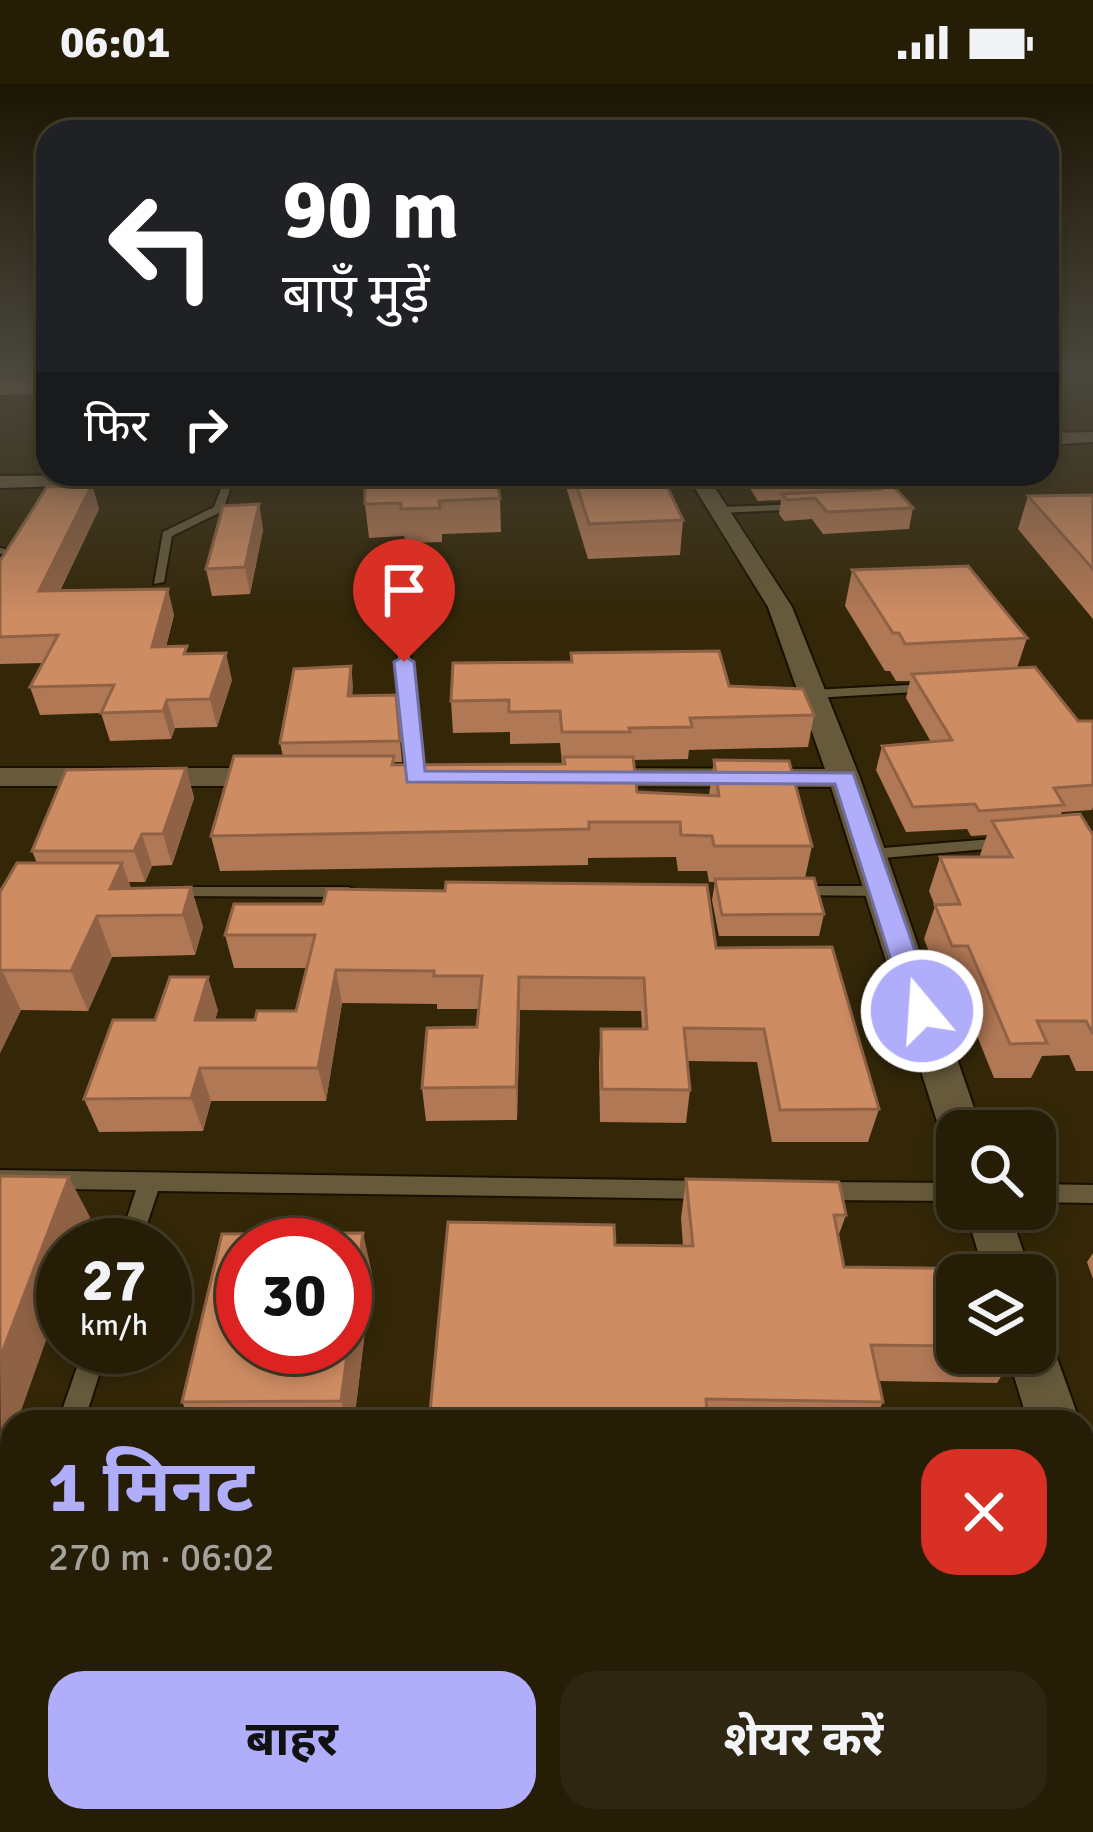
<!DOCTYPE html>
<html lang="hi">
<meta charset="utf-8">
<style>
body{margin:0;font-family:Signika,"Noto Sans Devanagari",sans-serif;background:#2e2610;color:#f1f3f6;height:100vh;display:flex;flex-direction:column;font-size:45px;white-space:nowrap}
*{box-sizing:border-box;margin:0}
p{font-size:39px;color:#a4a29b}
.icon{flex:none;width:66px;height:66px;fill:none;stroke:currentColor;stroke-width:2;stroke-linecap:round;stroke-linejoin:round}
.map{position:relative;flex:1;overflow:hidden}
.drawer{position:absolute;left:0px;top:1326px;width:1095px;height:423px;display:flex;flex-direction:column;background:#261d06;border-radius:36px 36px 0 0;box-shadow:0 6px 18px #0003,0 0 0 3px #423b28}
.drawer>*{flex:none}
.hud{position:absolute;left:36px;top:36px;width:1023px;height:366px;border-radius:36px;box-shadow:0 6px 18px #0003,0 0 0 3px #423b28;background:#202124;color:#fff;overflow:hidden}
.tools{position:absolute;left:936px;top:1026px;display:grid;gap:24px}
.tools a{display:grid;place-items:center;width:120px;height:120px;border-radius:24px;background:#261d06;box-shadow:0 6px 18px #0003,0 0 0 3px #423b28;font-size:60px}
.speed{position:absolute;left:36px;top:1134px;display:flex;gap:24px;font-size:60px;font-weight:700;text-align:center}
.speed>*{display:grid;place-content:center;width:156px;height:156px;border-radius:50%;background:#261d06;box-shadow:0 6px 18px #0003,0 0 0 3px #423b28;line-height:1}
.speed small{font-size:30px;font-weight:400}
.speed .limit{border:18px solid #d22;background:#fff;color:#111}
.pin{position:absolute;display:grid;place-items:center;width:102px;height:102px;color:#fff;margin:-123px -51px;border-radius:50% 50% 50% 0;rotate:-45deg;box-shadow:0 0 12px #0007}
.pin .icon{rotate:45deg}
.me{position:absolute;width:132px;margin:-66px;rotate:342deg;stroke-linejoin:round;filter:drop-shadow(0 0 9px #0008)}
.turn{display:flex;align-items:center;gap:42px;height:252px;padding:0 48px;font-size:54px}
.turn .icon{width:156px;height:156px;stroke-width:2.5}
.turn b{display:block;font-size:84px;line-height:102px}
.then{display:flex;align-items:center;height:114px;padding:0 48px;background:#0003;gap:24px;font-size:45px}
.round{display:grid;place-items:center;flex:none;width:126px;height:126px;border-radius:36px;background:#2e2610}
.overview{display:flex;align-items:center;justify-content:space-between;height:204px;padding:0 48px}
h1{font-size:72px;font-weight:700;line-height:90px;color:#b0adfa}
.primary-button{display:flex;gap:24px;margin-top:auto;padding:24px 48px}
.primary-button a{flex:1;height:138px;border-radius:36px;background:#b0adfa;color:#111;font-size:48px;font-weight:700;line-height:138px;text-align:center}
.primary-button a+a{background:#2e2610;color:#f1f3f6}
.status{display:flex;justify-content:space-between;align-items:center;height:84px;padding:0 60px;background:#261d06;direction:ltr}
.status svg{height:33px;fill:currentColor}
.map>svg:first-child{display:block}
</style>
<div class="status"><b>06:01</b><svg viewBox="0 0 49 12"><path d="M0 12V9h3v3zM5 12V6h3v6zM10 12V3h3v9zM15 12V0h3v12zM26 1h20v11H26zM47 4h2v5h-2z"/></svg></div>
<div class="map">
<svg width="1093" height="1748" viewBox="0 0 1093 1748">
<rect width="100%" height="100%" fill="#332708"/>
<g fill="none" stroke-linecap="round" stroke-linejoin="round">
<g stroke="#191000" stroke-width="4">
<path id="lane" d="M 235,390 L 223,427 L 172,452 L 164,498 L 154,500 L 163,448 L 214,423 L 226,391 Z
M 804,420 L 809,423 L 808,425 L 719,429 L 714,426 L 719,423 Z
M 0,464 L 5,465 L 5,469 L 0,470 Z
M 387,518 L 391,519 L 407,540 L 422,693 L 415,697 L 408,693 L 395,540 L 381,522 Z
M 928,600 L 935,604 L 933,607 L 813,614 L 806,610 L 813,606 Z
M 1004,754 L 1010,755 L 1012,759 L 1010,763 L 871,775 L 863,770 L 871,765 Z
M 797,802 L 882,802 L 890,807 L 882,812 L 791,811 L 789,807 L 791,803 Z
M 173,803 L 349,803 L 357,808 L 349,813 L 167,812 L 165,808 Z
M 0,1086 L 709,1097 L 717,1099 L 720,1106 L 717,1113 L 709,1115 L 158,1107 L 140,1161 L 118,1161 L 136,1106 L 0,1104 Z
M 821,1098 L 957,1099 L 957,1117 L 821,1116 L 813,1114 L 810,1107 L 813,1100 Z
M 1035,1100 L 1093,1101 L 1093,1119 L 1035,1118 Z
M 84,1263 L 108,1263 L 84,1338 L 58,1338 Z
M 12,1507 L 12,1565 L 0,1573 L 0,1515 L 2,1511 Z"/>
</g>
<g stroke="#191000" stroke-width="4">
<path id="street" d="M 1093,348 L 1093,358 L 1047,361 L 1047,349 Z
M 257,390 L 247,396 L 0,404 L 0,392 Z
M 686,390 L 706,390 L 792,523 L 860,694 L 982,1047 L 957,1047 L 957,1063 L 946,1059 L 940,1047 L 831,703 L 586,702 L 571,693 L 586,684 L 825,685 L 768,523 Z
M 0,684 L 278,684 L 293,693 L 278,702 L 0,702 Z
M 965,1125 L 1009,1125 L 1031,1191 L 985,1191 Z
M 1035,1247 L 1049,1252 L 1080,1338 L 1028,1338 L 1007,1269 L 1035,1269 Z
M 1083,1402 L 1093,1406 L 1093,1489 L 1083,1485 Z"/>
</g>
<use href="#lane" fill="#675a3b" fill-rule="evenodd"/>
<use href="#street" fill="#675a3b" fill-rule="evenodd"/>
</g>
<path fill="#b17855" d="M 0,287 L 48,287 L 34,310 L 0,311 Z
M 1047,287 L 1093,287 L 1093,289 L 1047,290 Z
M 564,390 L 661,390 L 683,436 L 680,471 L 588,475 L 564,396 Z
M 741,390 L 882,390 L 913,424 L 909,445 L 823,450 L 812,435 L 784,437 L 779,430 L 781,416 L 758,417 Z
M 92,401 L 99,425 L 60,507 L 174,531 L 166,563 L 189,570 L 232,596 L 217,643 L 175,644 L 171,655 L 110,657 L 101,629 L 40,631 L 30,603 L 43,579 L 0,580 L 0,477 Z
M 1093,411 L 1093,535 L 1018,445 L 1028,412 Z
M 500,414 L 501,448 L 442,450 L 442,458 L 405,459 L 404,452 L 369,454 L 365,420 Z
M 259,420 L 263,446 L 250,510 L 212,512 L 206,485 Z
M 852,486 L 1027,554 L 1017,584 L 1078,637 L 1093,637 L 1093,723 L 1092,726 L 1062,728 L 1060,732 L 1093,751 L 1093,987 L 1076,987 L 1069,971 L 1042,972 L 1031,994 L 994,994 L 955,897 L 940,897 L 924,855 L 935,822 L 929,807 L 940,773 L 981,773 L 980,771 L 987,751 L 971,752 L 967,745 L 906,748 L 876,686 L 882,662 L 931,658 L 906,614 L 910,597 L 896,597 L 890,587 L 885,587 L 845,522 Z
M 351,582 L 352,612 L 396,611 L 402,678 L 394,678 L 395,681 L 562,680 L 560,659 L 510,660 L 510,648 L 453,649 L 451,617 L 729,602 L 814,631 L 808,663 L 689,666 L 688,675 L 633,676 L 637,708 L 709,711 L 714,676 L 812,762 L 805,794 L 824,830 L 819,852 L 719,852 L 712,816 L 715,798 L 709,798 L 707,787 L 678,787 L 676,773 L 588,774 L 588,781 L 220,787 L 211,752 L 283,672 L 280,659 Z
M 186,684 L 194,714 L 172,781 L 152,782 L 145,798 L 129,798 L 131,804 L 191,803 L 203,843 L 195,871 L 112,873 L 88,927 L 21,926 L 0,969 L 0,808 L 37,779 L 32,767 Z
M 234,820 L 716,864 L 879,1025 L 868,1058 L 772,1058 L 757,978 L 688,977 L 690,1006 L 686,1039 L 600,1038 L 599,978 L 601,945 L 642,945 L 641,927 L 520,926 L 517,1036 L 426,1037 L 422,1004 L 477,943 L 479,925 L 437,925 L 437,920 L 342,919 L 326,1017 L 211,1017 L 203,1047 L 99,1048 L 84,1015 L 155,936 L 218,926 L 215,936 L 255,936 L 296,927 L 307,884 L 234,884 L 225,851 Z
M 686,1095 L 846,1131 L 838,1153 L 844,1183 L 957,1191 L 957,1269 L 1016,1269 L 997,1299 L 879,1297 L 883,1318 L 873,1338 L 429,1338 L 615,1161 L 683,1162 L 681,1134 Z
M 1093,1169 L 1093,1195 L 1087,1178 Z
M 372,1189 L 354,1338 L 192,1338 L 182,1318 Z
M 0,1715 L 1043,1747 L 0,1748 Z"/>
<path fill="#906245" d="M 34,287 L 48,287 L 48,292 L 34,310 L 29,293 Z
M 92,401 L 99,425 L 47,533 L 39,507 Z
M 259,420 L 263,446 L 250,510 L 245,483 Z
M 168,505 L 174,531 L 159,590 L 152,563 Z
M 226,569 L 232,596 L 217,643 L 210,615 Z
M 351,582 L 353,602 L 351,632 L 348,612 Z
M 167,616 L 175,644 L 171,655 L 163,627 Z
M 186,684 L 194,714 L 172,781 L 163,750 Z
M 142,750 L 152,782 L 145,798 L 134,767 Z
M 122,779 L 136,819 L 110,805 Z
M 191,803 L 203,843 L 195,871 L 183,831 Z
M 97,832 L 112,873 L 88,927 L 71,887 Z
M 2,886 L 21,926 L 0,969 L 0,889 Z
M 336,886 L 342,919 L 326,1017 L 318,984 Z
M 208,893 L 218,926 L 206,969 L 195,936 Z
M 519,893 L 520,926 L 517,1036 L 516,1003 Z
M 200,984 L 211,1017 L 203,1047 L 191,1014 Z
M 69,1093 L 90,1133 L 80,1161 L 63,1161 L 63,1209 L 17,1338 L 12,1338 L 12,1353 L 1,1383 L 0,1274 Z
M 363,1149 L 372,1189 L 354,1338 L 347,1338 L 341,1317 Z"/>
<path fill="#ce8c63" stroke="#906245" stroke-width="3" fill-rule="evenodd" d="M 0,287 L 34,287 L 29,293 L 0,293 Z
M 411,390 L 495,390 L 500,414 L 439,417 L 440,424 L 401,425 L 401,419 L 365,420 L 365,396 L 412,394 Z
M 573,390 L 661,390 L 683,436 L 589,440 Z
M 757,390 L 882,390 L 913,424 L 827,428 L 815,414 L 787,416 L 782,410 L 882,405 L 886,396 L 877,391 L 761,396 Z
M 92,401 L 39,507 L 168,505 L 152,563 L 187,562 L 184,570 L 226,569 L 210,615 L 167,616 L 163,627 L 101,629 L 114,601 L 30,603 L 58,551 L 0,553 L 0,477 L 47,403 Z
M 1093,411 L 1093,485 L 1028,412 Z
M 259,420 L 245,483 L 206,485 L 223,422 Z
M 968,482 L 1027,554 L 905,560 L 899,549 L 893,549 L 852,486 Z
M 719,567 L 729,602 L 803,605 L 814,631 L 690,634 L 692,643 L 629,644 L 630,648 L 562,648 L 560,627 L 509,628 L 509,616 L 451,617 L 453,579 L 572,578 L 571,569 Z
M 351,582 L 348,612 L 396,611 L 400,657 L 280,659 L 294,585 Z
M 1035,583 L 1078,637 L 1093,637 L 1093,701 L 1054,704 L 1064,721 L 979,727 L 975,720 L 913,723 L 882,662 L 952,656 L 912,590 Z
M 234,672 L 394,672 L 392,681 L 565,680 L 564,673 L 633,673 L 637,708 L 719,712 L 714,676 L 789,677 L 812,762 L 714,762 L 712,752 L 681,751 L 680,738 L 589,738 L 589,745 L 211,752 Z
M 186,684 L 163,750 L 142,750 L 134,767 L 32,767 L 66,686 Z
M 1080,730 L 1093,751 L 1093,950 L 1086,937 L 1037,937 L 1047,959 L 1010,960 L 968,862 L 952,862 L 935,821 L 960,820 L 940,773 L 1012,773 L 992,737 Z
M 17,779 L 122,779 L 110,805 L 191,803 L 183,831 L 97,832 L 71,887 L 2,886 L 0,889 L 0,808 Z
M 814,794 L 824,830 L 722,831 L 715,795 Z
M 446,798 L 707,801 L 716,864 L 832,863 L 879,1025 L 780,1026 L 764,945 L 684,944 L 690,1006 L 602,1005 L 601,945 L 647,945 L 644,894 L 519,893 L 516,1003 L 422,1004 L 427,944 L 477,943 L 482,892 L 434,892 L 434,887 L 336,886 L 318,984 L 200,984 L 191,1014 L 84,1015 L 113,936 L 155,936 L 170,893 L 208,893 L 195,936 L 255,936 L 257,927 L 296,927 L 315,851 L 225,851 L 234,820 L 323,820 L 327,805 L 445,807 Z
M 0,1092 L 69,1093 L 0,1274 Z
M 686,1095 L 839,1098 L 846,1131 L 834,1131 L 844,1183 L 995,1185 L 997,1191 L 957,1191 L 957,1262 L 871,1261 L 883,1318 L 706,1315 L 708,1338 L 429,1338 L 448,1138 L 614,1141 L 615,1161 L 693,1162 Z
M 363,1149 L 341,1317 L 182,1318 L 222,1150 ZM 243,1161 L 345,1161 L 345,1263 L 243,1263 Z
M 12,1674 L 12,1737 L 1041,1737 L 1043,1747 L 336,1741 L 335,1748 L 0,1748 L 0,1715 Z"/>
<linearGradient id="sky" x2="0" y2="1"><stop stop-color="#1c1504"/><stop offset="0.54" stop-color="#4a473d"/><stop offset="1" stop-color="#4a473d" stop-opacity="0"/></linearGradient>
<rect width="1093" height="531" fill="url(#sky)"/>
<path fill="#b0adfa" stroke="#7270a2" stroke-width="3" d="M 404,572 L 414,578 L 425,687 L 853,689 L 936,927 L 932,934 L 922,937 L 907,927 L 835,700 L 407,698 L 394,578 Z"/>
</svg>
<div class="tools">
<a><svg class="icon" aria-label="search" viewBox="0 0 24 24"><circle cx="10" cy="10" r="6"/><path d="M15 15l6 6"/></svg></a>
<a><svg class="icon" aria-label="layers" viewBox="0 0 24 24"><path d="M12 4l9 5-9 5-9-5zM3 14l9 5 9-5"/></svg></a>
</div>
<div class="speed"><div>27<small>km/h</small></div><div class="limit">30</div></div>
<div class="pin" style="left:404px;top:578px;background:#d93025"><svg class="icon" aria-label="arrive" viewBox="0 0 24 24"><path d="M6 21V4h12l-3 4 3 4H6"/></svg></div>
<svg class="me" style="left:922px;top:927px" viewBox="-20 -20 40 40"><circle r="17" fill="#b0adfa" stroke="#fff" stroke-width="3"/><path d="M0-11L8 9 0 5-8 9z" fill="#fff"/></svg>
<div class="hud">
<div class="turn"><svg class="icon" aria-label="left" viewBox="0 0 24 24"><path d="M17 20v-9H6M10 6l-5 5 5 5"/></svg><div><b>90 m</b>बाएँ मुड़ें</div></div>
<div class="then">फिर<svg class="icon" aria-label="right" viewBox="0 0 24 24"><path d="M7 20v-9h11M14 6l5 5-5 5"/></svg></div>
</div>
<section class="drawer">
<div class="overview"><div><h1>1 मिनट</h1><p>270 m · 06:02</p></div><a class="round" style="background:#d93025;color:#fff"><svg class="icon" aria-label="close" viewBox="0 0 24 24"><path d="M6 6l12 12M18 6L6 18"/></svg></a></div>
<div class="primary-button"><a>बाहर</a><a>शेयर करें</a></div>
</section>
</div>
